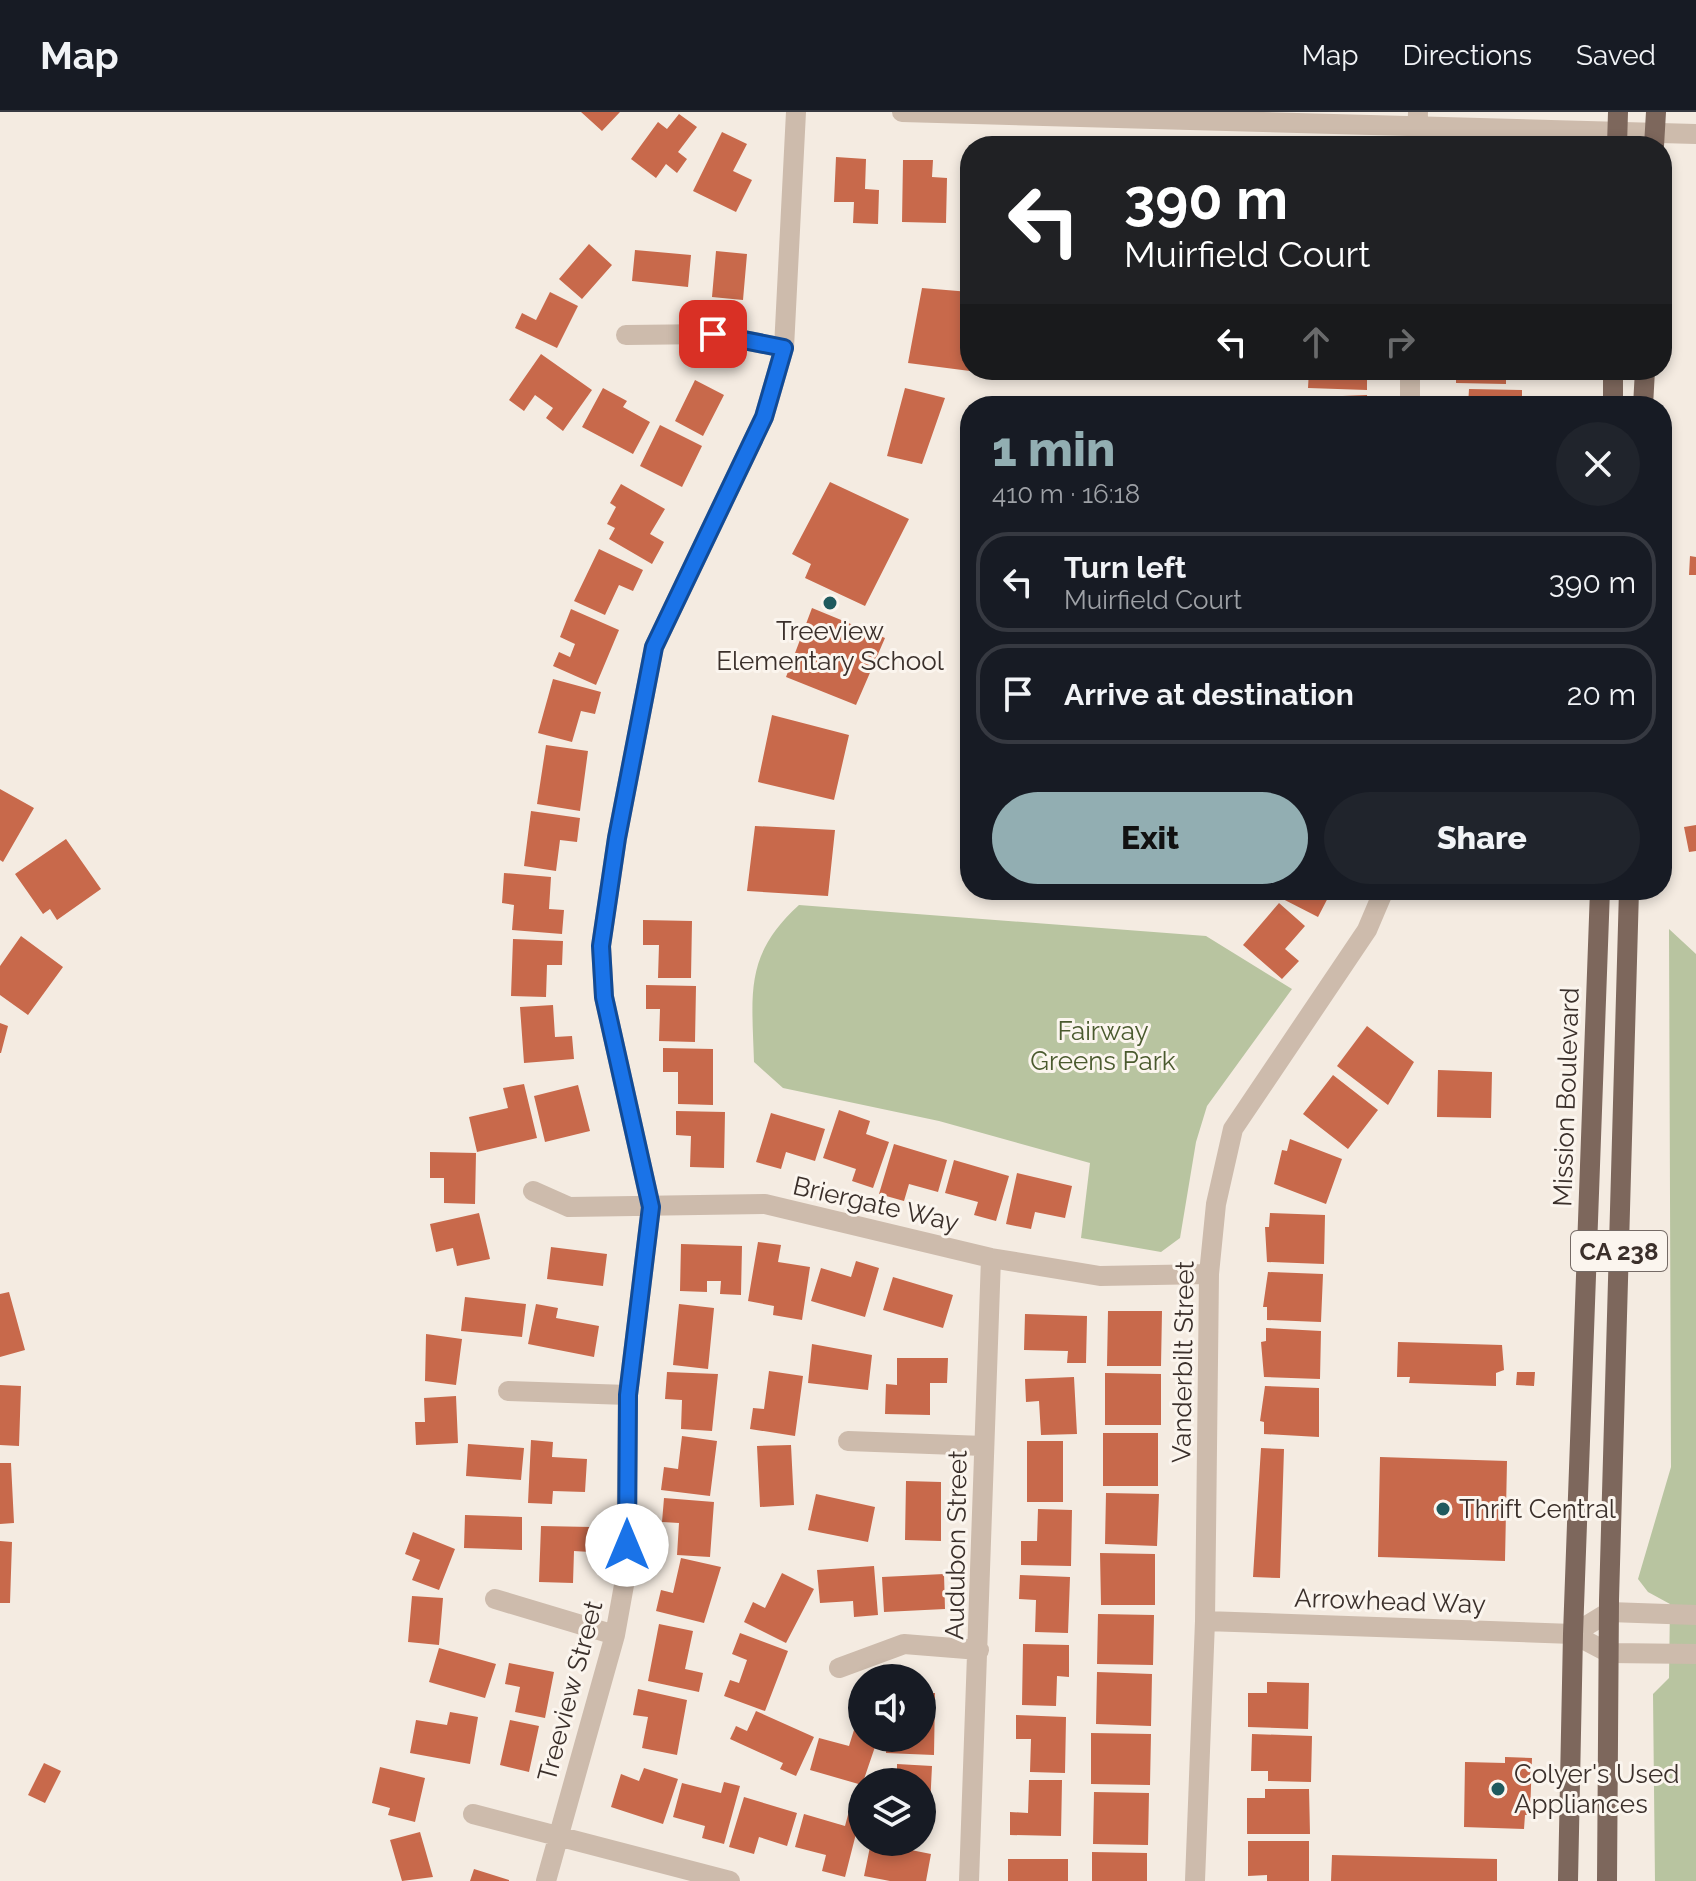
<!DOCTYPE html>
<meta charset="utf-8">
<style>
body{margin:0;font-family:Raleway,sans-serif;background:#20242c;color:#f1f3f6;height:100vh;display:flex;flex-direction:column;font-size:30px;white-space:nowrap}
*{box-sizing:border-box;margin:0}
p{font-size:26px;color:#9ea1a6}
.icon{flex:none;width:44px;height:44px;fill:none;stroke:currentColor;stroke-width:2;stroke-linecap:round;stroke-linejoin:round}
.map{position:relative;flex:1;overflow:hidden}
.drawer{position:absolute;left:960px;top:284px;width:712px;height:504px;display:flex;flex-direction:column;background:#171b24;border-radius:32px;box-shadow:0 4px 12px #0003}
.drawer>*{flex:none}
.hud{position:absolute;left:960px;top:24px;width:712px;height:244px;border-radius:32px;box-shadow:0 4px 12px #0003;background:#202124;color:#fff;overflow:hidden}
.buttons{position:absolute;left:848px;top:1552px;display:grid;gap:16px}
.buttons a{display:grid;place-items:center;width:88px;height:88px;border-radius:50%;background:#171b24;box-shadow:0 4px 12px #0003;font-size:40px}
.pin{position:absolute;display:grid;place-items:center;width:68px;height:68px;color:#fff;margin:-34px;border-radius:16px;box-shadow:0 4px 12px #0006}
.me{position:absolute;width:88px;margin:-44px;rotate:0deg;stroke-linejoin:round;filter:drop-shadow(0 0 6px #0008)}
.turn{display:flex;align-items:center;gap:28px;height:168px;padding:0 32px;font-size:36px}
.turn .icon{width:104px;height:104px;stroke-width:2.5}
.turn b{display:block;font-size:56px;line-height:68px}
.lanes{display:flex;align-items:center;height:76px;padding:0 32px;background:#0003;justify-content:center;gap:40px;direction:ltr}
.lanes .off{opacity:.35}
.round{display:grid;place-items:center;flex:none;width:84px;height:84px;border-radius:42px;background:#20242c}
.head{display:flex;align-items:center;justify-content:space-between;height:136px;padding:0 32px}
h1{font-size:48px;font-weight:800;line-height:60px;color:#92aeb2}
.button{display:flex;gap:16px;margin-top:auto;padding:16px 32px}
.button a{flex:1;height:92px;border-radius:48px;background:#92aeb2;color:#111;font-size:32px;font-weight:800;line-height:92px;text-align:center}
.button a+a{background:#20242c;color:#f1f3f6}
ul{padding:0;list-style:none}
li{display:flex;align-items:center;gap:24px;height:100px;margin:0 16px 12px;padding:0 16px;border:4px solid #363941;border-radius:32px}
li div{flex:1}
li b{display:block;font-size:30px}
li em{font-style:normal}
header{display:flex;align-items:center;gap:48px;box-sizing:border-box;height:112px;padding:0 40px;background:#171b24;border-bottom:2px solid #363941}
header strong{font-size:38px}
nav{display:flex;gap:44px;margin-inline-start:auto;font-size:28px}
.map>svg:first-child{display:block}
</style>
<header>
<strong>Map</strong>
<nav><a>Map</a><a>Directions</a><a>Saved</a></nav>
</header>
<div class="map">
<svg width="1696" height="1769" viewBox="0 0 1696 1769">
<rect width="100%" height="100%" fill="#f4ebe1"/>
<path fill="#b8c4a0" d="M 799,793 L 1206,824 L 1292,877 L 1207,994 L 1196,1030 L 1180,1126 L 1161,1140 L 1081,1126 L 1090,1051 L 939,1009 L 783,976 L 754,950 C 752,881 744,843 799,793 Z
M 1669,817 L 1696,842 L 1696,1769 L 1655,1769 L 1653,1582 L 1669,1566 L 1670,1492 L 1648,1480 L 1638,1467 L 1671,1355 Z"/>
<path fill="#c8694b" d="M 581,0 L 620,0 L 602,19 Z
M 679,2 L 697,15 L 678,40 L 687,47 L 677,61 L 666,52 L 656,66 L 631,47 L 658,10 L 667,17 Z
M 722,20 L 747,32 L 733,59 L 752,68 L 736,100 L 693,79 Z
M 836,45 L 866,47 L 865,77 L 879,78 L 878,112 L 853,111 L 854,90 L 834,90 Z
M 903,48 L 933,48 L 932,65 L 947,66 L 946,111 L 902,110 Z
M 963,54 L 970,54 L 970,105 L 961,105 Z
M 589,132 L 612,153 L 582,187 L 559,167 Z
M 635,138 L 691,143 L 688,175 L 632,169 Z
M 716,139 L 747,142 L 743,188 L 712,185 Z
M 922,176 L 970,180 L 970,259 L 908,251 Z
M 550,180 L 578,194 L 557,236 L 515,216 L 522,201 L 536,208 Z
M 541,242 L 592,278 L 563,319 L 546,306 L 553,296 L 535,283 L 524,299 L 509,288 Z
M 1309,258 L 1367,258 L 1367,278 L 1308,276 Z
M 1456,258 L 1506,258 L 1506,272 L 1456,271 Z
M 695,268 L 724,283 L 703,324 L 675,309 Z
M 603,276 L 627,289 L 623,295 L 650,310 L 633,342 L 582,315 Z
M 905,276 L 945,286 L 922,352 L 887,344 Z
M 1469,277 L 1522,278 L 1522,294 L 1468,294 Z
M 1367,283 L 1368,294 L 1318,294 L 1318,285 Z
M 660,313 L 702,334 L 682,375 L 640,354 Z
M 830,370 L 909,407 L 865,494 L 805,466 L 811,452 L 792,442 Z
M 621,372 L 665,397 L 650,422 L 664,430 L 652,452 L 609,427 L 615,416 L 607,412 L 616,395 L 610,391 Z
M 599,437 L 643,458 L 633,479 L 619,473 L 605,503 L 574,489 Z
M 1690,444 L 1696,445 L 1696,463 L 1689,463 Z
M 812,496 L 885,526 L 856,593 L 786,565 Z
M 571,497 L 619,518 L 596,573 L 553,554 L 559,540 L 570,545 L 575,532 L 560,525 Z
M 553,567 L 601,580 L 595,602 L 581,599 L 572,630 L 538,621 Z
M 772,603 L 849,623 L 834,688 L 758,670 Z
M 546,633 L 588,639 L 580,699 L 537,692 Z
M 0,677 L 34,696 L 3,750 L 0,748 Z
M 531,699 L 580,706 L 577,730 L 560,728 L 556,759 L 524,754 Z
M 1696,713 L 1696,739 L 1689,740 L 1684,715 Z
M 755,714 L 835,718 L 828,784 L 747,779 Z
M 66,727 L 101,777 L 57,808 L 50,797 L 43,802 L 15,762 Z
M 504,761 L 551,765 L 549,797 L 564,798 L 562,822 L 512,818 L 514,793 L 502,791 Z
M 1278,778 L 1332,778 L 1318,805 L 1275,783 Z
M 1279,791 L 1305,814 L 1285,837 L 1299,849 L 1282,867 L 1243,833 Z
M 643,808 L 692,809 L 691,866 L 658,866 L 659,833 L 643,833 Z
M 21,824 L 63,855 L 28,903 L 0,883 L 0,854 Z
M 513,827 L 563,829 L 562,853 L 547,853 L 546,885 L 511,884 Z
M 646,873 L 696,874 L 695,930 L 659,929 L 660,897 L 646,897 Z
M 553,893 L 555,925 L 572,924 L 574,947 L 524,951 L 520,895 Z
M 0,911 L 8,914 L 1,941 L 0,941 Z
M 1367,914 L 1414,950 L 1388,993 L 1337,954 Z
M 663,936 L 713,937 L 713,993 L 678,992 L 678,960 L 663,960 Z
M 1438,958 L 1492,960 L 1491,1006 L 1437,1005 Z
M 1333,963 L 1378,998 L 1348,1037 L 1303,1002 Z
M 524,972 L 537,1026 L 477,1040 L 469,1005 L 508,996 L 503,976 Z
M 578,973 L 590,1019 L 545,1030 L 534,984 Z
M 839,998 L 870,1009 L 866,1022 L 889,1030 L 873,1076 L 852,1069 L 856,1057 L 823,1046 Z
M 676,999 L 725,1000 L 724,1056 L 690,1055 L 691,1024 L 676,1023 Z
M 771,1001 L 825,1017 L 815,1049 L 786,1040 L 781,1057 L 756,1050 Z
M 1290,1027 L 1342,1047 L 1326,1092 L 1274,1072 L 1282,1038 L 1287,1039 Z
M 894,1032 L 947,1048 L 938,1080 L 909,1072 L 904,1089 L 879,1082 Z
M 430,1040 L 476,1041 L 475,1092 L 444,1091 L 444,1066 L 430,1066 Z
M 954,1048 L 1009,1064 L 996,1109 L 974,1103 L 978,1090 L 945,1081 Z
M 1017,1061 L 1072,1074 L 1065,1106 L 1035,1100 L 1031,1117 L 1006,1112 Z
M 479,1101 L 490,1147 L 457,1154 L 453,1136 L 436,1140 L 430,1112 Z
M 1270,1101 L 1325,1103 L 1324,1152 L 1267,1150 L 1265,1115 L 1269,1115 Z
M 758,1130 L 781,1133 L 778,1150 L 810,1155 L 802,1208 L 773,1203 L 774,1194 L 748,1189 Z
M 681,1132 L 742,1134 L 741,1183 L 720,1182 L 721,1169 L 707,1169 L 707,1180 L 680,1179 Z
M 551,1135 L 607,1142 L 603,1174 L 547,1167 Z
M 856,1149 L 879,1156 L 865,1205 L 811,1189 L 821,1156 L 851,1165 Z
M 1268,1160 L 1323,1162 L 1321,1210 L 1267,1208 L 1267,1195 L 1263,1195 Z
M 893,1165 L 953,1183 L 943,1216 L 883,1198 Z
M 9,1180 L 25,1238 L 0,1245 L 0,1182 Z
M 465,1185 L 526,1192 L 522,1225 L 461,1219 Z
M 536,1192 L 558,1196 L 556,1206 L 599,1214 L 594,1245 L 528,1232 Z
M 679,1192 L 714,1196 L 708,1257 L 673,1253 Z
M 1108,1199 L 1162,1199 L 1161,1254 L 1107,1254 Z
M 1025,1202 L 1087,1204 L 1086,1251 L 1067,1251 L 1068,1239 L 1024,1238 Z
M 1266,1216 L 1321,1219 L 1320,1267 L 1264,1265 L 1261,1230 L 1266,1229 Z
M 426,1222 L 462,1227 L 456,1273 L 425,1269 Z
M 1398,1230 L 1502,1233 L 1504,1258 L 1496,1261 L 1496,1274 L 1409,1271 L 1410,1265 L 1397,1265 Z
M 812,1232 L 872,1243 L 868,1278 L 808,1271 Z
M 897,1246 L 948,1246 L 947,1271 L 930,1271 L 930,1303 L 885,1302 L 886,1272 L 897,1273 Z
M 769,1259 L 803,1264 L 795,1324 L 750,1317 L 753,1296 L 764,1297 Z
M 667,1260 L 718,1262 L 712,1319 L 681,1317 L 682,1288 L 665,1287 Z
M 1517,1260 L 1535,1260 L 1534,1274 L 1516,1273 Z
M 1105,1261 L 1161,1262 L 1161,1313 L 1105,1313 Z
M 1074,1265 L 1077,1322 L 1041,1323 L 1039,1289 L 1026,1290 L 1025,1267 Z
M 0,1273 L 21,1274 L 19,1334 L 0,1333 Z
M 1265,1274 L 1319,1276 L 1319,1325 L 1264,1322 L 1264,1310 L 1260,1309 Z
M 456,1284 L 458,1331 L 416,1333 L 415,1310 L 425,1310 L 424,1286 Z
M 1103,1321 L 1158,1321 L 1158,1374 L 1103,1374 Z
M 682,1324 L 717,1329 L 710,1384 L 661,1378 L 664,1355 L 678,1357 Z
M 531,1328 L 553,1330 L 552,1345 L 587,1347 L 585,1380 L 553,1379 L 552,1392 L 528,1391 Z
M 1027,1329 L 1063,1329 L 1063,1390 L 1027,1390 Z
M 468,1332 L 524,1336 L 521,1368 L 466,1364 Z
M 791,1333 L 794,1393 L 760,1395 L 757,1334 Z
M 1261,1336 L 1284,1337 L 1280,1466 L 1253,1465 Z
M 1380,1345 L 1507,1349 L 1505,1449 L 1378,1445 Z
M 0,1351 L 11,1351 L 14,1411 L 0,1412 Z
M 906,1369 L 941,1370 L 941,1429 L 905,1428 Z
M 1106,1381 L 1159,1382 L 1157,1434 L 1105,1432 Z
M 816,1382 L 875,1395 L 868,1430 L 808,1418 Z
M 664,1386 L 714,1390 L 710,1445 L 677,1443 L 679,1411 L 662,1410 Z
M 1038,1397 L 1072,1398 L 1071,1454 L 1021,1453 L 1021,1429 L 1037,1429 Z
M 465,1403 L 522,1405 L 522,1438 L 464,1436 Z
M 541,1414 L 591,1415 L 590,1440 L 574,1439 L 573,1471 L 539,1470 Z
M 413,1420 L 455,1437 L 439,1478 L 412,1468 L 420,1448 L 405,1442 Z
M 0,1429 L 12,1430 L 10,1491 L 0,1491 Z
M 1100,1441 L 1155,1442 L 1155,1493 L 1101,1493 Z
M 681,1446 L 721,1455 L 704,1511 L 656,1499 L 661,1478 L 673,1481 Z
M 874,1454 L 878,1503 L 854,1505 L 853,1489 L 820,1491 L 817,1458 Z
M 782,1461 L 814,1477 L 786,1531 L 744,1510 L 753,1490 L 765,1496 Z
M 944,1462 L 945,1497 L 884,1500 L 882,1465 Z
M 1020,1463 L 1070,1465 L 1068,1521 L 1035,1520 L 1036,1488 L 1019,1487 Z
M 412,1484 L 443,1486 L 439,1533 L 408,1530 Z
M 1098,1502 L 1154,1503 L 1153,1553 L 1097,1552 Z
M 659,1512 L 693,1519 L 685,1557 L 703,1561 L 699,1580 L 648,1569 Z
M 740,1521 L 788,1539 L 765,1599 L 724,1584 L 730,1568 L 739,1571 L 747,1548 L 732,1542 Z
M 1023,1532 L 1069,1533 L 1069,1565 L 1057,1564 L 1056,1594 L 1022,1593 Z
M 439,1536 L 496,1552 L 485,1586 L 429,1570 Z
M 509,1551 L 554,1560 L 545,1606 L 515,1600 L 520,1575 L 505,1572 Z
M 1097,1560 L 1152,1562 L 1151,1614 L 1096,1612 Z
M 1267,1570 L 1309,1571 L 1308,1617 L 1248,1615 L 1248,1581 L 1267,1581 Z
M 638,1577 L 687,1588 L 677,1643 L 642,1636 L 648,1605 L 633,1603 Z
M 922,1581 L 935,1581 L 934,1643 L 886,1641 L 886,1626 L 922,1626 Z
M 756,1599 L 814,1625 L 796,1664 L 780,1657 L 783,1651 L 730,1627 L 736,1614 L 747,1619 Z
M 450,1600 L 478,1605 L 470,1652 L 410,1641 L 416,1608 L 447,1613 Z
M 1016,1603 L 1066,1605 L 1065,1661 L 1030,1660 L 1031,1627 L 1016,1627 Z
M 510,1608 L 539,1614 L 529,1660 L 500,1653 Z
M 854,1618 L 862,1620 L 862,1626 L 878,1626 L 862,1673 L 810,1658 L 819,1626 L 849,1634 Z
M 1091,1621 L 1151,1622 L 1150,1673 L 1091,1672 Z
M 1252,1622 L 1312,1624 L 1311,1670 L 1268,1669 L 1268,1659 L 1251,1659 Z
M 1505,1645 L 1532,1646 L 1530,1703 L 1525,1703 L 1524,1717 L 1464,1715 L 1465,1650 L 1505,1651 Z
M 44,1651 L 61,1659 L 45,1691 L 28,1683 Z
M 897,1652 L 932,1654 L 929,1715 L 922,1715 L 922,1670 L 897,1670 Z
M 380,1655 L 425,1666 L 415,1710 L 388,1703 L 390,1696 L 372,1691 Z
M 644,1656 L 678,1667 L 663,1712 L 611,1695 L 621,1662 L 639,1669 Z
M 1029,1668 L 1062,1668 L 1061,1724 L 1010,1723 L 1010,1700 L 1028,1701 Z
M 724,1670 L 740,1674 L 724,1732 L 702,1726 L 705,1714 L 673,1705 L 682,1671 L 721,1681 Z
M 1265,1677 L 1309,1677 L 1310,1722 L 1247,1722 L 1247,1686 L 1265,1686 Z
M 1094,1680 L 1149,1681 L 1148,1733 L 1093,1732 Z
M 744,1685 L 797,1701 L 787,1734 L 759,1725 L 754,1742 L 729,1735 Z
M 849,1699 L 861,1702 L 845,1765 L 822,1759 L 826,1743 L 795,1735 L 804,1702 L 845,1714 Z
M 420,1720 L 433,1765 L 402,1769 L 390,1728 Z
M 1248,1729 L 1309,1729 L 1309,1769 L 1267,1769 L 1267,1763 L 1248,1764 Z
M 871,1730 L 931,1742 L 926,1769 L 890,1769 L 864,1764 Z
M 1092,1740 L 1147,1741 L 1147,1769 L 1092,1769 Z
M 1332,1743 L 1497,1747 L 1497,1769 L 1331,1769 Z
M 1008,1747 L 1068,1747 L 1068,1769 L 1008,1769 Z
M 474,1757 L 509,1768 L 509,1769 L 470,1769 Z"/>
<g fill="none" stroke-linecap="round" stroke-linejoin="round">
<path stroke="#cdbbac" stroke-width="20" d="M 902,0 L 1696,22
M 1417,34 L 1418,0
M 626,223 L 713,222 L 784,236
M 1410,294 L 1410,258
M 533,1079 L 569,1095 L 765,1092 L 991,1146 L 1100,1164 L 1209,1162
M 508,1279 L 628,1283
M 848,1329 L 984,1334
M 495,1487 L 615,1523
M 1205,1509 L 1573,1522 L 1609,1541 L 1696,1542
M 1573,1522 L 1609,1500 L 1696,1503
M 839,1556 L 904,1532 L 979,1538
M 473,1702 L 730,1769
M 546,1769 L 615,1523 L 626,1462 L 628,1283 L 651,1095 L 604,885 L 601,834 L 617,726 L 654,535 L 764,305 L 784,236 L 796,0
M 969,1769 L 991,1146
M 1195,1769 L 1205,1509 L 1209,1162 L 1216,1092 L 1233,1017 L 1367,818 L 1384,778"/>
<path stroke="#7d675c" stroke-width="20" d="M 1617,34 L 1618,0
M 1654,34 L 1656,0
M 1613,294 L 1613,258
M 1643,294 L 1645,258
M 1568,1769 L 1573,1522 L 1600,778
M 1607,1769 L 1609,1488 L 1629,778"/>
</g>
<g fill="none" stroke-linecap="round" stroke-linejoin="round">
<g stroke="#114b97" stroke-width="20">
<path id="route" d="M 627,1433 L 628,1283 L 651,1095 L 604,885 L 601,834 L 617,726 L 654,535 L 764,305 L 784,236 L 713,222"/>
</g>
<use href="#route" stroke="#1a73e8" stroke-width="14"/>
</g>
<g fill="#1f5a5e" stroke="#fbf5ee" stroke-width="3">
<circle cx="830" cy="491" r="8"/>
<circle cx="1443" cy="1397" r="8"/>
<circle cx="1498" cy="1677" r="8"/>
</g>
<g text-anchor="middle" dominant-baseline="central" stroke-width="6" stroke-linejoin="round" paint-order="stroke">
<rect fill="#fbf5ee" stroke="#756b66" stroke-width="2" x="1571" y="1119" width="96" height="40" rx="6"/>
<g font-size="24" font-weight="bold" fill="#3b302b">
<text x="1619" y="1139">CA 238</text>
</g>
<g font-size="26" fill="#3b302b" stroke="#fbf5ee" text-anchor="start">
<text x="830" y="519" text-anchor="middle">Treeview<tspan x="830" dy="30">Elementary School</tspan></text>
<text x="1459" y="1397">Thrift Central</text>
<text x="1514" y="1662">Colyer's Used<tspan x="1514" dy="30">Appliances</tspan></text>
</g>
<g font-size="26" fill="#4a5a2e" stroke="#fbf5ee">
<text x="1103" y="919">Fairway<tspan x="1103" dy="30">Greens Park</tspan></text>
</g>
<g font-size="26" fill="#3b302b" stroke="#fbf5ee">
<text transform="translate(1566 985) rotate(-88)">Mission Boulevard</text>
<text transform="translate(876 1092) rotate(13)">Briergate Way</text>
<text transform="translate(1183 1250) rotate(-89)">Vanderbilt Street</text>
<text transform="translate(956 1433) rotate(-89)">Audubon Street</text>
<text transform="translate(1390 1489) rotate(2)">Arrowhead Way</text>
<text transform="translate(570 1579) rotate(-75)">Treeview Street</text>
</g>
</g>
</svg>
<div class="buttons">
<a><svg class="icon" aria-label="sound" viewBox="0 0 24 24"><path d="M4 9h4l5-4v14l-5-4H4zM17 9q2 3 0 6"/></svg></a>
<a><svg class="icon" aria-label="layers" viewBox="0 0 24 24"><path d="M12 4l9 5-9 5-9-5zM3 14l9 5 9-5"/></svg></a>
</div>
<div class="pin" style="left:713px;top:222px;background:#d93025"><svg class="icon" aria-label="arrive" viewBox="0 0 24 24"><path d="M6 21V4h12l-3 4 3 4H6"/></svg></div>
<svg class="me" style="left:627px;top:1433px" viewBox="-20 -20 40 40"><circle r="19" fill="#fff"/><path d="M0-13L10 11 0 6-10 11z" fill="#1a73e8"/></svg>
<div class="hud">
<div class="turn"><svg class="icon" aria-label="left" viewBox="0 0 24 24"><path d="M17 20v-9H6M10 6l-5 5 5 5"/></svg><div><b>390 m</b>Muirfield Court</div></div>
<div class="lanes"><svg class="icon" aria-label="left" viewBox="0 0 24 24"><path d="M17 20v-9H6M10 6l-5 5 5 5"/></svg><svg class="icon off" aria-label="ahead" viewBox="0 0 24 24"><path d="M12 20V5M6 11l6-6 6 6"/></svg><svg class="icon off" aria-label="right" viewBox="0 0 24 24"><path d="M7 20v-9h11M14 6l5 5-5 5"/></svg></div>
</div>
<section class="drawer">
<div class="head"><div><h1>1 min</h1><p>410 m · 16:18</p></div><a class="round"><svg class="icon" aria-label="close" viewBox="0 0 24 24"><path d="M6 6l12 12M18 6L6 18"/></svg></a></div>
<ul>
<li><svg class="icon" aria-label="left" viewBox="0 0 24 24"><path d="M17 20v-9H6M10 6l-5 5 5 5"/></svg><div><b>Turn left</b><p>Muirfield Court</p></div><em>390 m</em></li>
<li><svg class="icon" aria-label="arrive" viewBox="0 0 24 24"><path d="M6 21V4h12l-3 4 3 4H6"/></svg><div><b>Arrive at destination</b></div><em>20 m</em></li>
</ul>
<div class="button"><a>Exit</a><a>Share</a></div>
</section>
</div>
